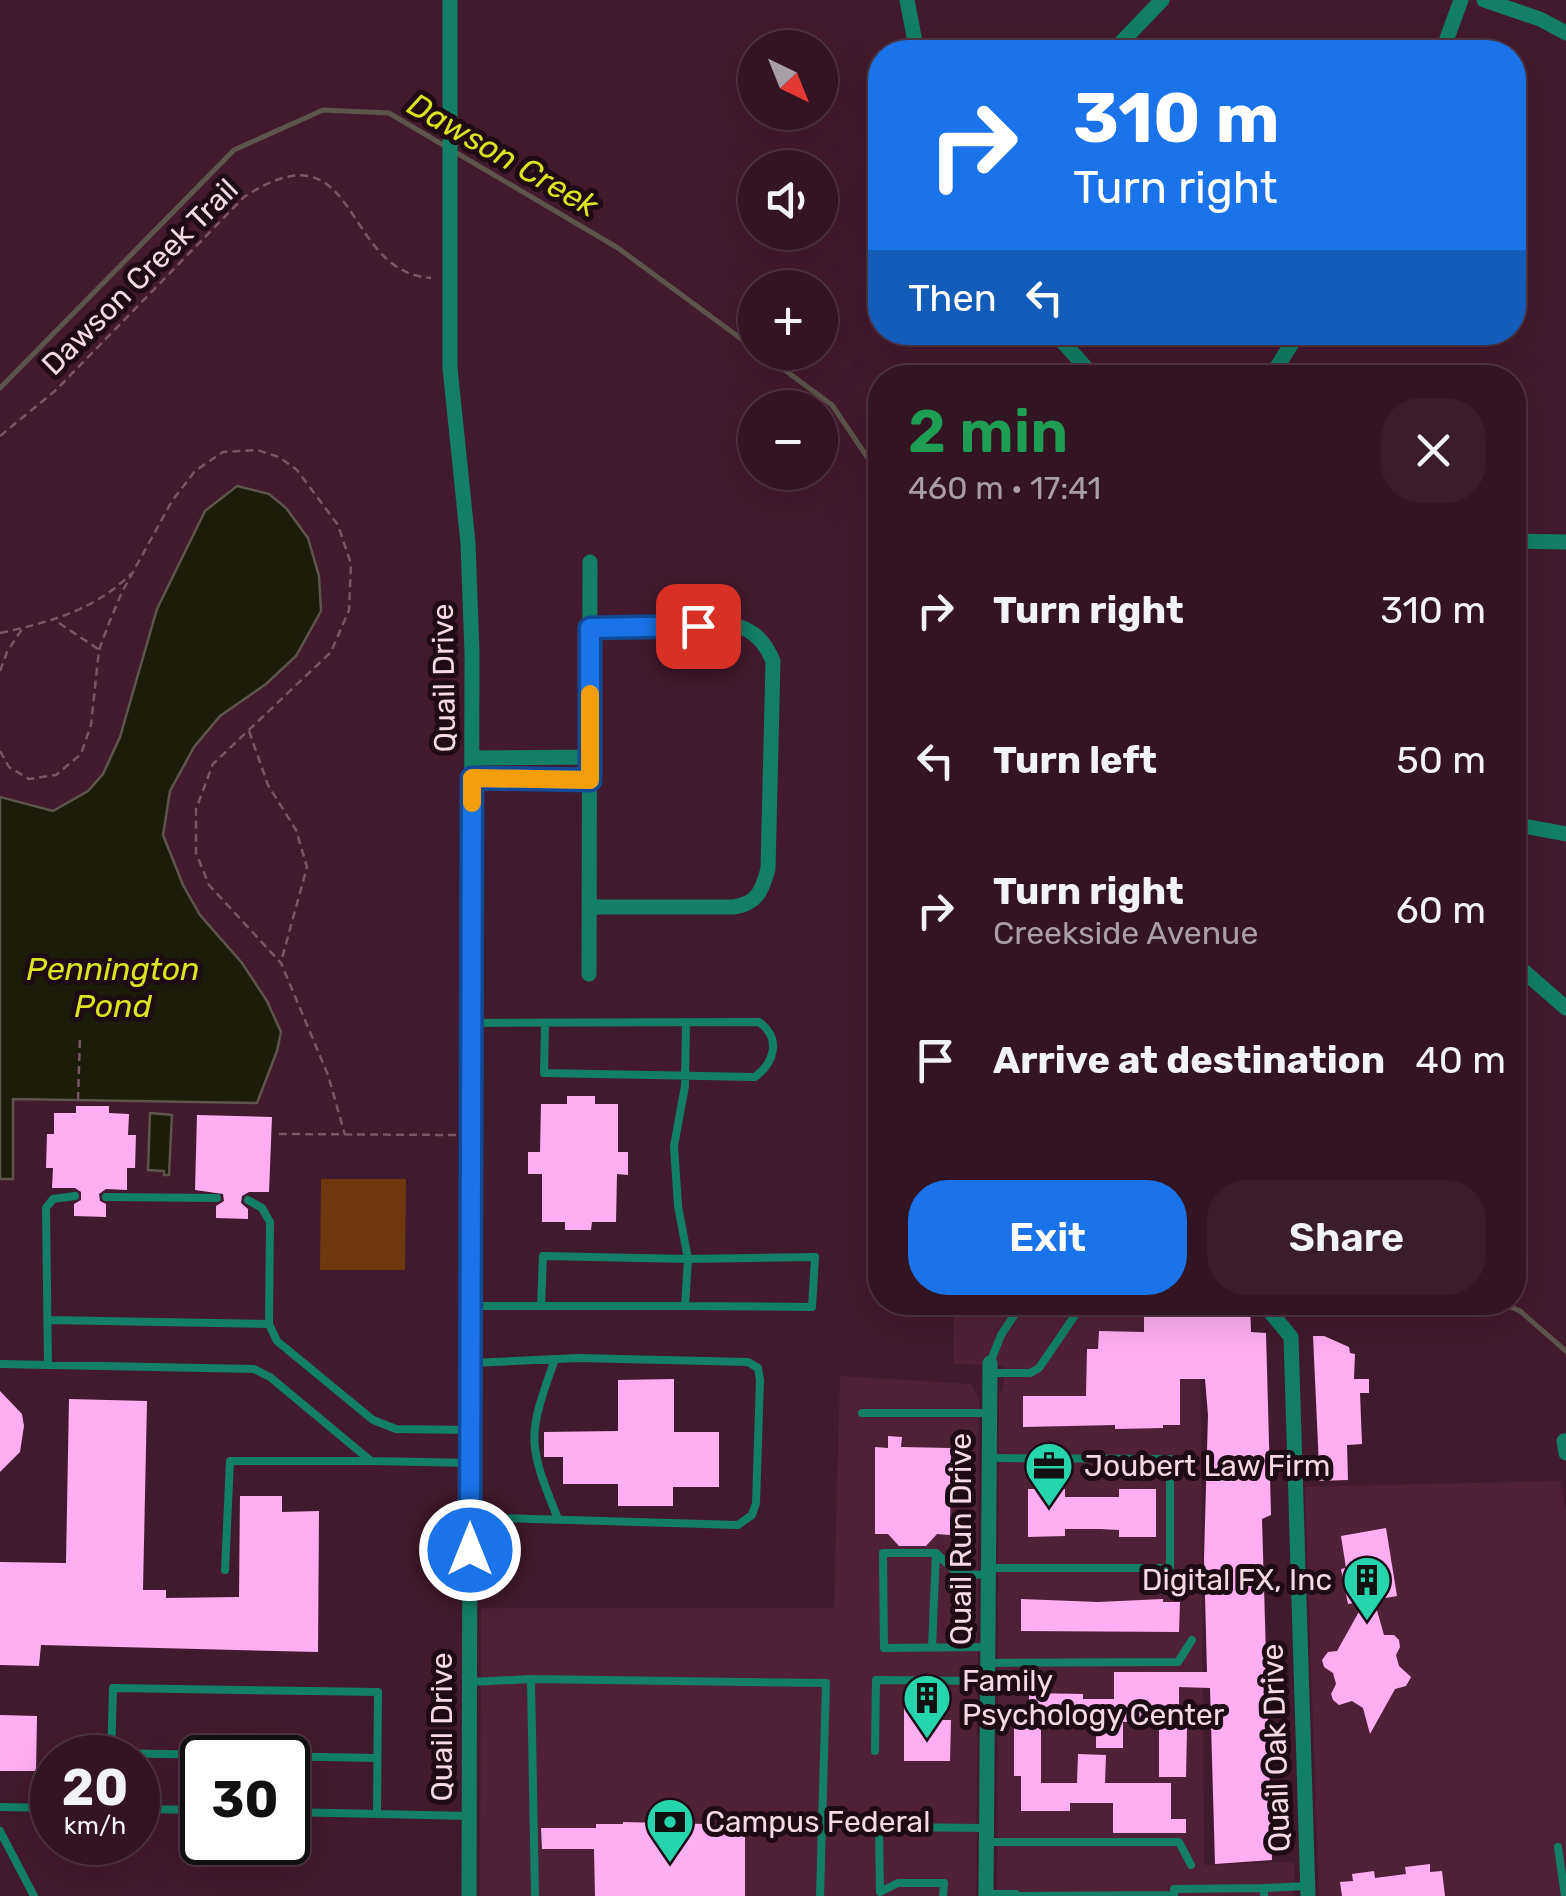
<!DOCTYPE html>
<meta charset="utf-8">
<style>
body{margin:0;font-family:Rubik,sans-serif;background:#3a1d2a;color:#f1f3f6;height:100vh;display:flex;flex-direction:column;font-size:38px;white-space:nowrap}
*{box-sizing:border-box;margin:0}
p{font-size:32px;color:#a89ea5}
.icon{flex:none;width:55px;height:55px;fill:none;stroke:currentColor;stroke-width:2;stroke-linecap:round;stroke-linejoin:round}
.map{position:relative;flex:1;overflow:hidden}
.side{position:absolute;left:868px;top:365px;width:658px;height:950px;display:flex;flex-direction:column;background:#321422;border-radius:40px;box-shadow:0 10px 40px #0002,0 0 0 2px #4d3340}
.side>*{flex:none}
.banner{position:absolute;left:868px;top:40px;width:658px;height:305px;border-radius:40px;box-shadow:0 10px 40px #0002,0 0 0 2px #4d3340;background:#1a73e8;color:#fff;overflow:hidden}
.needle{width:65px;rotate:137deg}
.controls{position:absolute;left:738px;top:30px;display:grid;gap:20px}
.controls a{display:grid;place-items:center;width:100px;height:100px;border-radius:50%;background:#321422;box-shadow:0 10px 40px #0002,0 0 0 2px #4d3340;font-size:50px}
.speed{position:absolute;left:30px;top:1735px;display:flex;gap:20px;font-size:50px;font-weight:700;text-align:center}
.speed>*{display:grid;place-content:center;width:130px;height:130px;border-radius:50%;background:#321422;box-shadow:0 10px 40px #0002,0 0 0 2px #4d3340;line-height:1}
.speed small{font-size:25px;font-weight:400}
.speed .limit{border:5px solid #111;border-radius:15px;background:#fff;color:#111}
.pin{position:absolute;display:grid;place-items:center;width:85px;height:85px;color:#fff;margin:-42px;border-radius:20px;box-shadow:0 5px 15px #0006}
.me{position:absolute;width:110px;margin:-55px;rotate:0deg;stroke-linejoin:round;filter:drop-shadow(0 0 8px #0008)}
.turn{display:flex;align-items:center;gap:35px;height:210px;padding:0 40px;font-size:45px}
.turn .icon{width:130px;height:130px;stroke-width:2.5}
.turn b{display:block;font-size:70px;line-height:85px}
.then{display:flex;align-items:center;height:95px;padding:0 40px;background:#0003;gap:20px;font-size:38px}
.round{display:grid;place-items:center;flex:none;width:105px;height:105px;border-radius:40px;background:#3a1d2a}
.overview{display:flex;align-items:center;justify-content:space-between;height:170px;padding:0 40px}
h1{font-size:60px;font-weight:600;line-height:75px;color:#1e9e55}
.button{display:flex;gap:20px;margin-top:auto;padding:20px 40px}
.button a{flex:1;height:115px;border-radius:40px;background:#1a73e8;color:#fff;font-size:40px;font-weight:600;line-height:115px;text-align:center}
.button a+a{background:#3a1d2a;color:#f1f3f6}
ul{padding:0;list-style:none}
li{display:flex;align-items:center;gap:30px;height:150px;padding:0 40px}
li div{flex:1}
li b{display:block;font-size:38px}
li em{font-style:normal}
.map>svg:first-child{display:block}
</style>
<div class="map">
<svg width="1566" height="1896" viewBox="0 0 1566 1896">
<rect width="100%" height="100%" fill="#421a2d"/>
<path fill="#502037" d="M 954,1303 L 1200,1303 L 1204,1865 L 1294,1862 L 1294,1896 L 997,1896 L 999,1395 L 1004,1387 L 1004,1365 L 954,1364 Z
M 840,1376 L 971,1384 L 979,1398 L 976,1896 L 480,1896 L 481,1608 L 834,1608 Z
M 1560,1481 L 1566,1512 L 1566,1896 L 1319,1896 L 1305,1487 Z"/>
<path fill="#70380f" d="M 321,1179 L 406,1179 L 405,1270 L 320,1270 Z"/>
<path fill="#1b1c0a" stroke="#5c554b" stroke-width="2.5" d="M 237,486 L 269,494 L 286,508 L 308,538 L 319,576 L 321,611 L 296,656 L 266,684 L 220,716 L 194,747 L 170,791 L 163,835 L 183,885 L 200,915 L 242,963 L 267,1001 L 281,1032 L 277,1051 L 257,1103 L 13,1099 L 13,1179 L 0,1179 L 0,797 L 53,811 L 88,791 L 103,774 L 120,737 L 157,609 L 205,511 Z
M 150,1113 L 172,1115 L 169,1175 L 164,1175 L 164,1171 L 148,1170 Z"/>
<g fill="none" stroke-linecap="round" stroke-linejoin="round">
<path stroke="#5c554b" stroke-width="5" d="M 760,352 L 832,405 L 880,476
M 0,388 L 234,150 L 323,110 L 389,113 L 618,248 L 755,349
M 1499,1302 L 1520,1311 L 1566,1351"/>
</g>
<path fill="#ffaef2" d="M 567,1096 L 595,1096 L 595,1104 L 618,1104 L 618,1152 L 628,1152 L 628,1175 L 617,1174 L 616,1222 L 592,1222 L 591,1230 L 565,1230 L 565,1222 L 542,1222 L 542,1174 L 528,1174 L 528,1152 L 540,1152 L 541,1104 L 567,1104 Z
M 76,1106 L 109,1106 L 109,1113 L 129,1114 L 128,1135 L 136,1135 L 135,1168 L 127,1168 L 127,1190 L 106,1189 L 99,1194 L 100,1201 L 106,1204 L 106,1217 L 74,1216 L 74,1204 L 81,1200 L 81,1192 L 75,1188 L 52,1188 L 53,1168 L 46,1168 L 47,1134 L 54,1134 L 54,1113 L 76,1113 Z
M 197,1115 L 272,1117 L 269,1192 L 249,1192 L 242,1196 L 241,1203 L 248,1209 L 248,1219 L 216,1218 L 216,1206 L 224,1201 L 223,1194 L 195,1190 Z
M 1144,1302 L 1250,1302 L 1251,1332 L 1266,1333 L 1271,1515 L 1262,1519 L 1272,1860 L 1215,1864 L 1210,1688 L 1179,1687 L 1179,1728 L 1187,1728 L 1186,1777 L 1159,1777 L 1159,1721 L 1123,1722 L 1123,1748 L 1096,1748 L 1096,1721 L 1029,1721 L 1029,1693 L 1083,1694 L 1083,1699 L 1114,1699 L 1114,1672 L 1207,1672 L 1204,1558 L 1208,1415 L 1205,1379 L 1180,1379 L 1180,1425 L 1163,1425 L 1163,1428 L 1115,1429 L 1115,1425 L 1023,1427 L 1023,1396 L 1086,1396 L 1087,1349 L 1098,1349 L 1099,1331 L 1144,1332 Z
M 1313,1336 L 1324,1336 L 1349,1347 L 1350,1353 L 1355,1354 L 1354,1379 L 1369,1379 L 1369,1393 L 1360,1393 L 1362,1444 L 1347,1445 L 1348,1480 L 1315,1481 L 1315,1466 L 1319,1466 Z
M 674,1379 L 674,1432 L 719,1432 L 719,1487 L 673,1487 L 673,1506 L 618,1506 L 618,1484 L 563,1484 L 563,1457 L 544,1457 L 544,1432 L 618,1431 L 618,1380 Z
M 0,1391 L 22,1414 L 24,1426 L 20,1452 L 0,1472 Z
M 69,1399 L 147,1401 L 143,1590 L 166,1590 L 166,1598 L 239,1597 L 240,1496 L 282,1496 L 282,1512 L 319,1511 L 318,1652 L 41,1645 L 39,1666 L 0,1665 L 0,1562 L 66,1563 Z
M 888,1436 L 902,1437 L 901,1447 L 951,1448 L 950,1535 L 937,1534 L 926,1546 L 899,1546 L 888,1534 L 875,1534 L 875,1447 L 888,1448 Z
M 1028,1489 L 1065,1489 L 1065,1497 L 1119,1497 L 1119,1489 L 1156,1489 L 1156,1537 L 1119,1537 L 1119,1530 L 1100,1529 L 1065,1529 L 1065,1536 L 1028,1537 Z
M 1386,1528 L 1397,1596 L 1374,1600 L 1384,1635 L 1394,1635 L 1399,1640 L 1400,1647 L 1396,1655 L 1399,1666 L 1411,1677 L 1406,1686 L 1395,1689 L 1370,1734 L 1363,1708 L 1352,1701 L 1339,1705 L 1333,1700 L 1331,1694 L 1336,1684 L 1333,1673 L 1324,1667 L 1322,1660 L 1328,1652 L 1337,1651 L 1365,1601 L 1348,1604 L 1341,1569 L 1346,1568 L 1341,1536 Z
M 1021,1599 L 1098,1602 L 1163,1599 L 1163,1602 L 1180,1602 L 1179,1632 L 1021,1631 Z
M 904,1708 L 938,1709 L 937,1720 L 951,1720 L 950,1761 L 904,1761 Z
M 0,1715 L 37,1716 L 36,1771 L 0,1771 Z
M 1014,1727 L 1041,1727 L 1041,1783 L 1077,1783 L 1078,1754 L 1106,1755 L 1105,1783 L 1171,1783 L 1171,1819 L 1186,1819 L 1186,1833 L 1113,1833 L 1113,1803 L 1070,1803 L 1070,1811 L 1021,1811 L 1021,1776 L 1014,1776 Z
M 623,1822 L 745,1825 L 745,1896 L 595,1896 L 594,1849 L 542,1849 L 541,1828 L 596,1828 L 596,1824 L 623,1824 Z
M 1430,1864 L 1430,1872 L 1442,1871 L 1445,1896 L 1342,1896 L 1340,1882 L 1353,1881 L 1352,1874 L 1374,1871 L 1375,1878 L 1406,1874 L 1405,1867 Z"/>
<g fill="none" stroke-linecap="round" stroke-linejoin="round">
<path stroke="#795565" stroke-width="2.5" stroke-dasharray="8 5" stroke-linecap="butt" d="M 0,436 L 56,390 L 244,197 C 361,120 340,272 431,278
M 59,623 L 98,649
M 0,633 C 50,622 93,611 131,574
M 0,671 L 7,652 L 22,629
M 249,731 L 268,785 L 296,830 L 307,867 L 281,962
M 0,751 L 9,767 L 29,779 L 56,775 L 81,754 L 91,725 L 99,650 L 109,623 L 122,592 L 172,501 L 195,471 L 223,452 L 257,450 L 279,457 L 297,470 L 338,525 L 351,564 L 349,610 L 331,652 L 213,764 L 196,809 L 196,853 L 209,885 L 281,963 L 328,1075 L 345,1135
M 78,1100 L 80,1036
M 279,1134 L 456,1135"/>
<path stroke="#127f66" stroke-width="8" d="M 471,1023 L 759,1022 C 781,1038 775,1062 755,1077 L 544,1073 L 545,1023
M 106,1197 L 217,1198
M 248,1200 L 262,1208 L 270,1222 L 269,1324 L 277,1341 L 373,1420 L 396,1429 L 470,1430
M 470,1306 L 685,1306 L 688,1259 L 678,1206 L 674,1146 L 685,1086 L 686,1022
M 541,1306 L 543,1256 L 688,1259 L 815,1257 L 812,1307 L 685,1306
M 48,1320 L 269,1324
M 555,1359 C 527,1437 527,1442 558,1519
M 990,1363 L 1001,1335 L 1023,1302
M 0,1364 L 254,1369 L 270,1377 L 371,1461 L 471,1463
M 48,1365 L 46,1208 L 53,1199 L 75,1196
M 989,1373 L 1030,1373 L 1039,1368 L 1084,1302
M 862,1413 L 989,1413
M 989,1458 L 1170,1459 L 1170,1568 L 990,1568
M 470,1517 L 738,1525 L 752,1515 L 756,1503 L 760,1380 L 758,1368 L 748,1362 L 579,1358 L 471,1363
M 936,1553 L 958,1574 L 988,1575
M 225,1570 L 230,1461 L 371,1461
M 932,1647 L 936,1553 L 883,1553 L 884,1648 L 989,1647
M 988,1663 L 1178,1662 L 1192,1640
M 531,1679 L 535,1896
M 470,1682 L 531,1679 L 826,1683 L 820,1896
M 875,1751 L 876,1680 L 988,1681
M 111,1753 L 377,1758
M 111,1758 L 113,1688 L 378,1692 L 377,1813
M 0,1807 L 52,1808
M 138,1809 L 202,1810
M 288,1812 L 469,1816
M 0,1831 L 34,1896
M 986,1842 L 1179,1842 L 1191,1865
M 1558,1847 L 1565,1896
M 1264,1888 L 1308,1886
M 986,1894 L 1016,1894
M 943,1896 L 944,1883 L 898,1883 L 880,1892 L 879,1827 L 986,1828
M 1016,1896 L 1174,1895
M 1174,1896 L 1174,1889 L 1264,1888 L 1264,1896"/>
<path stroke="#127f66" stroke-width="15" d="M 450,0 L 450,368 L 468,543 L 472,653 L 469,1896
M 907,0 L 917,52
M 1484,0 L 1540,19 L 1566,33
M 1112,52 L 1162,0
M 1442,52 L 1461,0
M 1054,332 L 1095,378
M 1270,378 L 1299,332
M 1512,541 L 1566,542
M 472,758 L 590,757
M 472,778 L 590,780
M 1512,824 L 1566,834
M 589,907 L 733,907 C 757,904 762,891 768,869 L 773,661 C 765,642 754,630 734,625 L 590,628
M 1512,961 L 1566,1008
M 589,974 L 590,562
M 1267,1308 L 1291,1337 L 1308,1896
M 1564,1441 L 1566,1453
M 986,1896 L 990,1363"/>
</g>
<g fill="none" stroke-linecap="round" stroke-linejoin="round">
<g stroke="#114b97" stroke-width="25">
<path id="route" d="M 470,1550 L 472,778 L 590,780 L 590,628 L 698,626"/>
</g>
<use href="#route" stroke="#1a73e8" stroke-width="18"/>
<path stroke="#f59e0b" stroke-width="18" d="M 472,803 L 472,778 L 590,780 L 590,694"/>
</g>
<defs>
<g id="office-pin" transform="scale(2.5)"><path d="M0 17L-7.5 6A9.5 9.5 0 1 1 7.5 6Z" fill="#27d5ad" stroke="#1e0c14"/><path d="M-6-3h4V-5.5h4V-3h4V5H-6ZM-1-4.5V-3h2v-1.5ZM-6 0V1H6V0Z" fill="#111"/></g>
<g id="building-pin" transform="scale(2.5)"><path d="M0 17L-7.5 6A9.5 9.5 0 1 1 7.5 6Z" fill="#27d5ad" stroke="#1e0c14"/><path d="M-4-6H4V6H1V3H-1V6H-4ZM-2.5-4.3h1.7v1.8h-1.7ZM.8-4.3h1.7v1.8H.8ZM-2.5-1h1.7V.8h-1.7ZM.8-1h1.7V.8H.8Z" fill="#111"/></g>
<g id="bank-pin" transform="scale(2.5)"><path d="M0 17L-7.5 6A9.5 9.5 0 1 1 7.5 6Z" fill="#27d5ad" stroke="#1e0c14"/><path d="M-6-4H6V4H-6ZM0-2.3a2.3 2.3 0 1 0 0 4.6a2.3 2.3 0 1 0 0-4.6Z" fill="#111"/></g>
</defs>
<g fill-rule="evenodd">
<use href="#office-pin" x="1049" y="1466"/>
<use href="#building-pin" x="1367" y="1580"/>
<use href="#building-pin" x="927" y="1698"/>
<use href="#bank-pin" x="670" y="1822"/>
</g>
<g text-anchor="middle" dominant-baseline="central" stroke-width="10" stroke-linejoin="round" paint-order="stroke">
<g font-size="30" fill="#f5d9e4" stroke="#1e0c14">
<text transform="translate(140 277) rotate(-45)">Dawson Creek Trail</text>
<text transform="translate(444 678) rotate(-91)">Quail Drive</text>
<text transform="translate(961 1539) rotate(-90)">Quail Run Drive</text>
<text transform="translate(442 1727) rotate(-90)">Quail Drive</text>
<text transform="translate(1276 1748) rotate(-92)">Quail Oak Drive</text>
</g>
<g font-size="30" fill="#f5d9e4" stroke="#1e0c14" text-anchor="start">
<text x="1084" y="1466">Joubert Law Firm</text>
<text x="1332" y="1580" text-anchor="end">Digital FX, Inc</text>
<text x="962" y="1681">Family<tspan x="962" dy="34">Psychology Center</tspan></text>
<text x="705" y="1822">Campus Federal</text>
</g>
<g font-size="32" font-style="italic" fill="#dce421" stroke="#1e0c14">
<text transform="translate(503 155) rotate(30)">Dawson Creek</text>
<text x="113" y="969">Pennington<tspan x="113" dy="37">Pond</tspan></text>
</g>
</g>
</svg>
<div class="controls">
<a><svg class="needle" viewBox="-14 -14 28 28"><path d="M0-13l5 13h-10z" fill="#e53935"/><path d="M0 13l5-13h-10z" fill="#a89ea5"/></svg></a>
<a><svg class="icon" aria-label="sound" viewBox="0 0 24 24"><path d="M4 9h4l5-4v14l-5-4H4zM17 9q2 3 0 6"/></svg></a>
<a>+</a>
<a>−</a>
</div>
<div class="speed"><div>20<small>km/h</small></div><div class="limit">30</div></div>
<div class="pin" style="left:698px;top:626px;background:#d93025"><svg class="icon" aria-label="arrive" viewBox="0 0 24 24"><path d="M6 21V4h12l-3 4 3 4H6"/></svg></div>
<svg class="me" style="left:470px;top:1550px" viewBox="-20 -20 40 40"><circle r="17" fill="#1a73e8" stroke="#fff" stroke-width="3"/><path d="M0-11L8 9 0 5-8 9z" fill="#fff"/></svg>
<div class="banner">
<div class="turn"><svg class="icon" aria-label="right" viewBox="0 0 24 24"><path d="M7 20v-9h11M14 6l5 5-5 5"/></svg><div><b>310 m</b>Turn right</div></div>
<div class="then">Then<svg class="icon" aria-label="left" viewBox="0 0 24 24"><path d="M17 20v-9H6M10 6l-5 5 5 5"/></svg></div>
</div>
<section class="side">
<div class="overview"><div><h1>2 min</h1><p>460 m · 17:41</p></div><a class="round"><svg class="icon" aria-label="close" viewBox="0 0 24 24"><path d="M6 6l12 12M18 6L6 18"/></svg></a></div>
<ul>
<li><svg class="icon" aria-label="right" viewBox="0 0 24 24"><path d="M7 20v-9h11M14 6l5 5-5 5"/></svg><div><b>Turn right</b></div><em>310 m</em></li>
<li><svg class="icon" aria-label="left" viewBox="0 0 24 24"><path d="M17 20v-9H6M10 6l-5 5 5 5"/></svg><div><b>Turn left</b></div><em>50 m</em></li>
<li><svg class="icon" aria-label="right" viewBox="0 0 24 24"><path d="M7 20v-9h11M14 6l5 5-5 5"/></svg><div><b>Turn right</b><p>Creekside Avenue</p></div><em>60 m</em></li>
<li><svg class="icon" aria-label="arrive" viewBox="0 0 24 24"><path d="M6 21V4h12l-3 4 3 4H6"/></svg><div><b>Arrive at destination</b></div><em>40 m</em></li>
</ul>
<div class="button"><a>Exit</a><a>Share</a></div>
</section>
</div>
